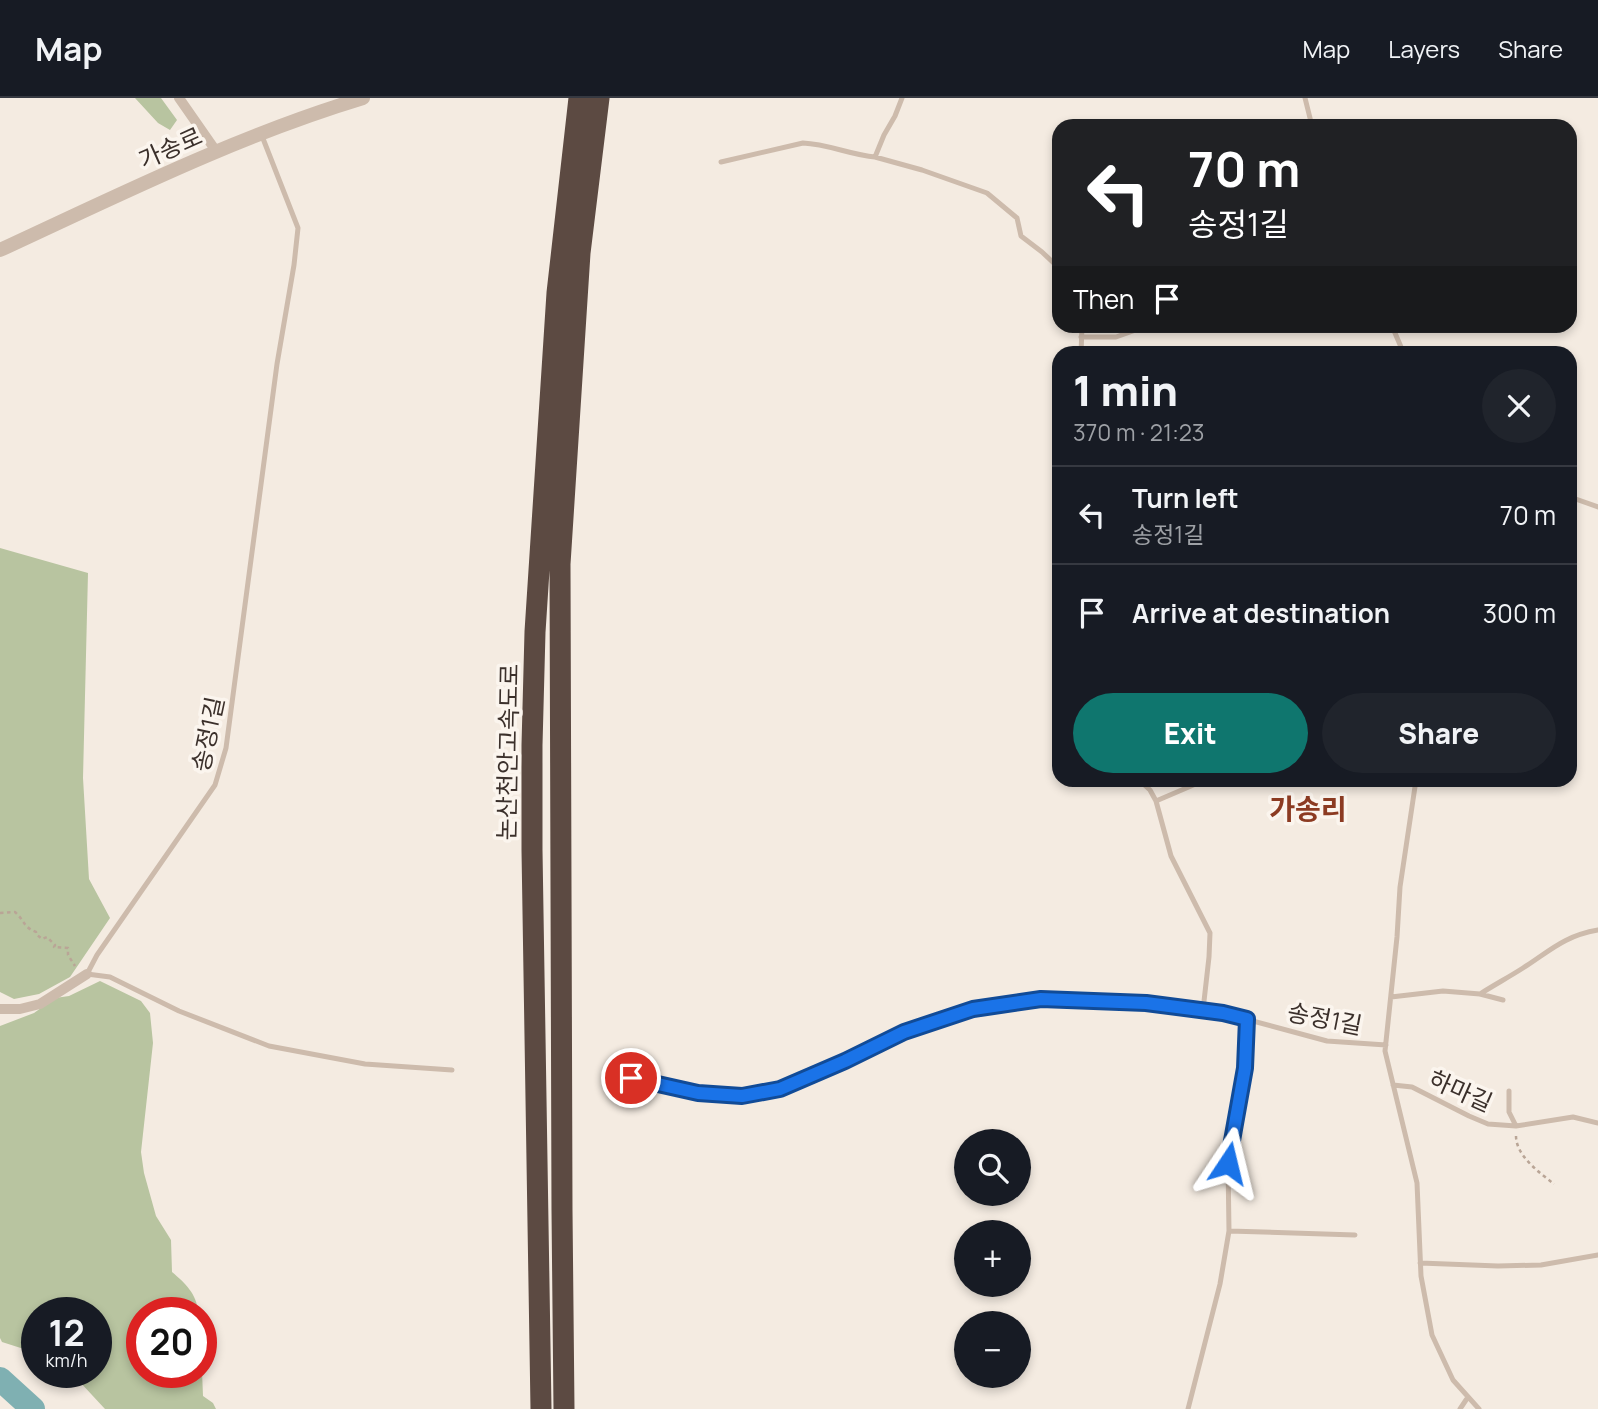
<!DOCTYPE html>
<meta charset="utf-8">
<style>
body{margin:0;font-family:Manrope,"Noto Sans KR",sans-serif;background:#20242c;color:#f1f3f6;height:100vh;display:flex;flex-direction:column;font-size:26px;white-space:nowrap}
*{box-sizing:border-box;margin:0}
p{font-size:23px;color:#9ea1a6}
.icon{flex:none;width:38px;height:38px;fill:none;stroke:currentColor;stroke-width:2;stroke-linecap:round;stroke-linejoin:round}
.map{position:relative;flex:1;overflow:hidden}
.drawer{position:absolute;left:1052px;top:248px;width:525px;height:441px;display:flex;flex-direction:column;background:#171b24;border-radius:21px;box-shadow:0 4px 10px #0003}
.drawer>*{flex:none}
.top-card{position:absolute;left:1052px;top:21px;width:525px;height:214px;border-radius:21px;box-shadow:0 4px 10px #0003;background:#202124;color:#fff;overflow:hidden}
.buttons{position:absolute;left:954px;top:1031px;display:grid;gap:14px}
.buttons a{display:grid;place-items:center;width:77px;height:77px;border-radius:50%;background:#171b24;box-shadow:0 4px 10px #0003;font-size:35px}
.speed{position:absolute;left:21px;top:1199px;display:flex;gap:14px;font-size:35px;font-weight:700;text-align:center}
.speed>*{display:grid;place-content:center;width:91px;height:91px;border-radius:50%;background:#171b24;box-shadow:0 4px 10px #0003;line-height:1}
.speed small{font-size:18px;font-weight:400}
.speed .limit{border:10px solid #d22;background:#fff;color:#111}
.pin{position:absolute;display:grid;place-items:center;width:60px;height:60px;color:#fff;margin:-30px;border:4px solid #fff;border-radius:50%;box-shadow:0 2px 7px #0007}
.me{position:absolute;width:77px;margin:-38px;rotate:10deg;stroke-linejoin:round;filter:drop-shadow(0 0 5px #0008)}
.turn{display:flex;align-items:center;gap:24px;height:147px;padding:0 21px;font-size:32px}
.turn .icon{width:91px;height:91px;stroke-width:2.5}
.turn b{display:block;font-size:49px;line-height:60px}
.then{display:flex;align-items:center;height:66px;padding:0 21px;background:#0003;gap:14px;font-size:26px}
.round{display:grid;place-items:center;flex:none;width:74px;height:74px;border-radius:37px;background:#20242c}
.headline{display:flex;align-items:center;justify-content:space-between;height:119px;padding:0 21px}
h1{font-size:42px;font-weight:800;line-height:52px}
.button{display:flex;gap:14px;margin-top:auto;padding:14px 21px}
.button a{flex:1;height:80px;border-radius:42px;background:#0f766e;color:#fff;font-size:28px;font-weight:800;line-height:80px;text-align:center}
.button a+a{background:#20242c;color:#f1f3f6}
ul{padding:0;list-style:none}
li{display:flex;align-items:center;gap:21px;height:98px;padding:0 21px;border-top:2px solid #363941}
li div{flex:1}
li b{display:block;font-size:26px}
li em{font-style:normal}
header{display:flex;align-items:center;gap:42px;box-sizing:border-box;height:98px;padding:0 35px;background:#171b24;border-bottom:2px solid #363941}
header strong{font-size:33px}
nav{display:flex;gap:38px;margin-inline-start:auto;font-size:24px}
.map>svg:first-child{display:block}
</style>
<header>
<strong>Map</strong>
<nav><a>Map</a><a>Layers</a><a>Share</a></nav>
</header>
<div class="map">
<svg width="1598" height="1311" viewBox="0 0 1598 1311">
<rect width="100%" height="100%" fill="#f4ebe1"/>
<path fill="#b8c4a0" d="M 135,0 L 161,0 L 177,22 L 170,32 L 158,25 Z
M 0,450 L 88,475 L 83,680 L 89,781 L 110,820 L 70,879 L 39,896 L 14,901 L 0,894 Z
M 100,883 L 141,903 L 150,915 L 153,945 L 141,1054 L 144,1075 L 156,1118 L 171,1142 L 172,1174 C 185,1185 197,1196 198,1214 L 142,1214 L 142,1274 L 201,1274 L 201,1248 L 203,1298 L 213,1305 L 216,1311 L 105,1311 L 79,1283 L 60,1274 L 96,1274 L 96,1214 L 37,1214 L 37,1261 L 27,1252 L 2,1244 L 0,1240 L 0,928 L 34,915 L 55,900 L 69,898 Z"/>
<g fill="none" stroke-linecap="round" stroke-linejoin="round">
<path stroke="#7fb0b2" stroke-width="24" d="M 0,1281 L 33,1311"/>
<path stroke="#b9a596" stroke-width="2.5" stroke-dasharray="3.5 3.5" stroke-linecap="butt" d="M 0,815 L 15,814 C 25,823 23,829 36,834 L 36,836 L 42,841 L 47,839 L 55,847 L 54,849 L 68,850 L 68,857 L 75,868
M 1516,1038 C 1516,1058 1540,1075 1554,1086"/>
<path stroke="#cdbbac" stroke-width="5" d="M 1305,0 L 1312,28
M 262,38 L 298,130 L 294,167 L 277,266 L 226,650 L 215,687 L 97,857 L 87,876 L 110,879 L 179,913 L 269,948 L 365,966 L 452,972
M 875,59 L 922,72 L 987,95 L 1017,120 L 1021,138 L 1042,154 L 1059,170
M 721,64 L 803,45 C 828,46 851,57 875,59 L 884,37 L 895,18 L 902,0
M 1392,228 L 1404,256
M 1081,239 L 1116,239 L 1147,228
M 1081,256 L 1082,228
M 1570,399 L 1598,409
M 1059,482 L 1059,487
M 1139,682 L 1150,692 L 1156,703 L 1171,758 L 1210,835 L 1209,859 L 1203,912
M 1416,682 L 1400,789 L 1397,839 L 1385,953 L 1417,1085 L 1421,1178 L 1432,1237 L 1453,1282 L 1479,1311
M 1156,703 L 1205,682
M 1480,896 C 1494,887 1509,879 1523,870 C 1551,852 1564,838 1598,832
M 1391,899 L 1443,893 L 1480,896 L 1503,902
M 608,976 L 698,995 L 742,998 L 780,991 L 845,963 L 904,934 L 973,911 L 1041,901 L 1146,905 L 1223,915 L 1327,943 L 1386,947
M 1393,987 L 1412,989 L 1469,1018 L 1488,1026 L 1516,1028 L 1573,1019 L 1598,1025
M 1509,993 L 1509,1014 L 1516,1028
M 1229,1133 L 1355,1137
M 1420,1165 L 1498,1168 L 1541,1167 L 1598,1157
M 1188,1311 L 1220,1186 L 1229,1133 L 1228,1065 L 1245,970 L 1247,921
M 1460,1311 L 1468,1299"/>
<path stroke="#cdbbac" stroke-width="10" d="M 179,0 L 216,53
M 0,911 L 20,911 L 40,906 L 87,876"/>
<path stroke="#cdbbac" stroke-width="14" d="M 0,152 C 119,97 237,38 363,0"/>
<path stroke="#5c4a42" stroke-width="21" d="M 541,1311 L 532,752 L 532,647 L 535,534 L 557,195 L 579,0
M 564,1311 L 562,1112 L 560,466 L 580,155 L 599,0"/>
</g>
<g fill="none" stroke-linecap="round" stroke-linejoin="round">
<g stroke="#114b97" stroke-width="18">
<path id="route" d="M 631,980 L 698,995 L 742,998 L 780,991 L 845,963 L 904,934 L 973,911 L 1041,901 L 1146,905 L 1223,915 L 1247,921 L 1245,970 L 1228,1065"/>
</g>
<use href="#route" stroke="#1a73e8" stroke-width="12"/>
</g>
<g text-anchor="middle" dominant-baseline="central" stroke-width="7" stroke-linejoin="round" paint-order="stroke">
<g font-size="24" fill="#3b302b" stroke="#fbf5ee">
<text transform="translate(170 49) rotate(-24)">가송로</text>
<text transform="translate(207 636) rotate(-78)">송정1길</text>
<text transform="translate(507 654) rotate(-89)">논산천안고속도로</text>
<text transform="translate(1325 920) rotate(11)">송정1길</text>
<text transform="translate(1461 992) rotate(24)">하마길</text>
</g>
<g font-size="28" font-weight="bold" fill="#8c3b22" stroke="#fbf5ee">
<text x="1308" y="710">가송리</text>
</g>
</g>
</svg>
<div class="buttons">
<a><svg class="icon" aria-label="search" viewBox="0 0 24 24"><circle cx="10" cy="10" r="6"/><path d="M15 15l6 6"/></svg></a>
<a>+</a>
<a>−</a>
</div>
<div class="speed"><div>12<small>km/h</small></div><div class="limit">20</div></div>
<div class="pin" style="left:631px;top:980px;background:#d93025"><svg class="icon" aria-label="arrive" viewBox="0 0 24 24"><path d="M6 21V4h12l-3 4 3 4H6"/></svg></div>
<svg class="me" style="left:1228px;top:1065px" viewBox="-20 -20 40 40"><path d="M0-17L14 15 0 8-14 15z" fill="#1a73e8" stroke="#fff" stroke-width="4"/></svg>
<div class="top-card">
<div class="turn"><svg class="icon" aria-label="left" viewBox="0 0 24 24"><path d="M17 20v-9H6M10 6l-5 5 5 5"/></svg><div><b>70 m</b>송정1길</div></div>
<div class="then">Then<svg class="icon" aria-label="arrive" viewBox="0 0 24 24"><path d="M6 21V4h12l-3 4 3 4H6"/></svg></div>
</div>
<section class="drawer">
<div class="headline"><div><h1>1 min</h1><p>370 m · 21:23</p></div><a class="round"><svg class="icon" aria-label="close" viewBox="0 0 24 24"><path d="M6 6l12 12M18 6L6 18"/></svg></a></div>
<ul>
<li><svg class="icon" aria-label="left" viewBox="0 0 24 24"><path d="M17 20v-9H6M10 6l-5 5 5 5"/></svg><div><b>Turn left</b><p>송정1길</p></div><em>70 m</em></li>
<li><svg class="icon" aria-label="arrive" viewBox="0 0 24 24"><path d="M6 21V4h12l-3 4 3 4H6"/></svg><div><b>Arrive at destination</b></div><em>300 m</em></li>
</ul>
<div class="button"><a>Exit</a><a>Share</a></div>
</section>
</div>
